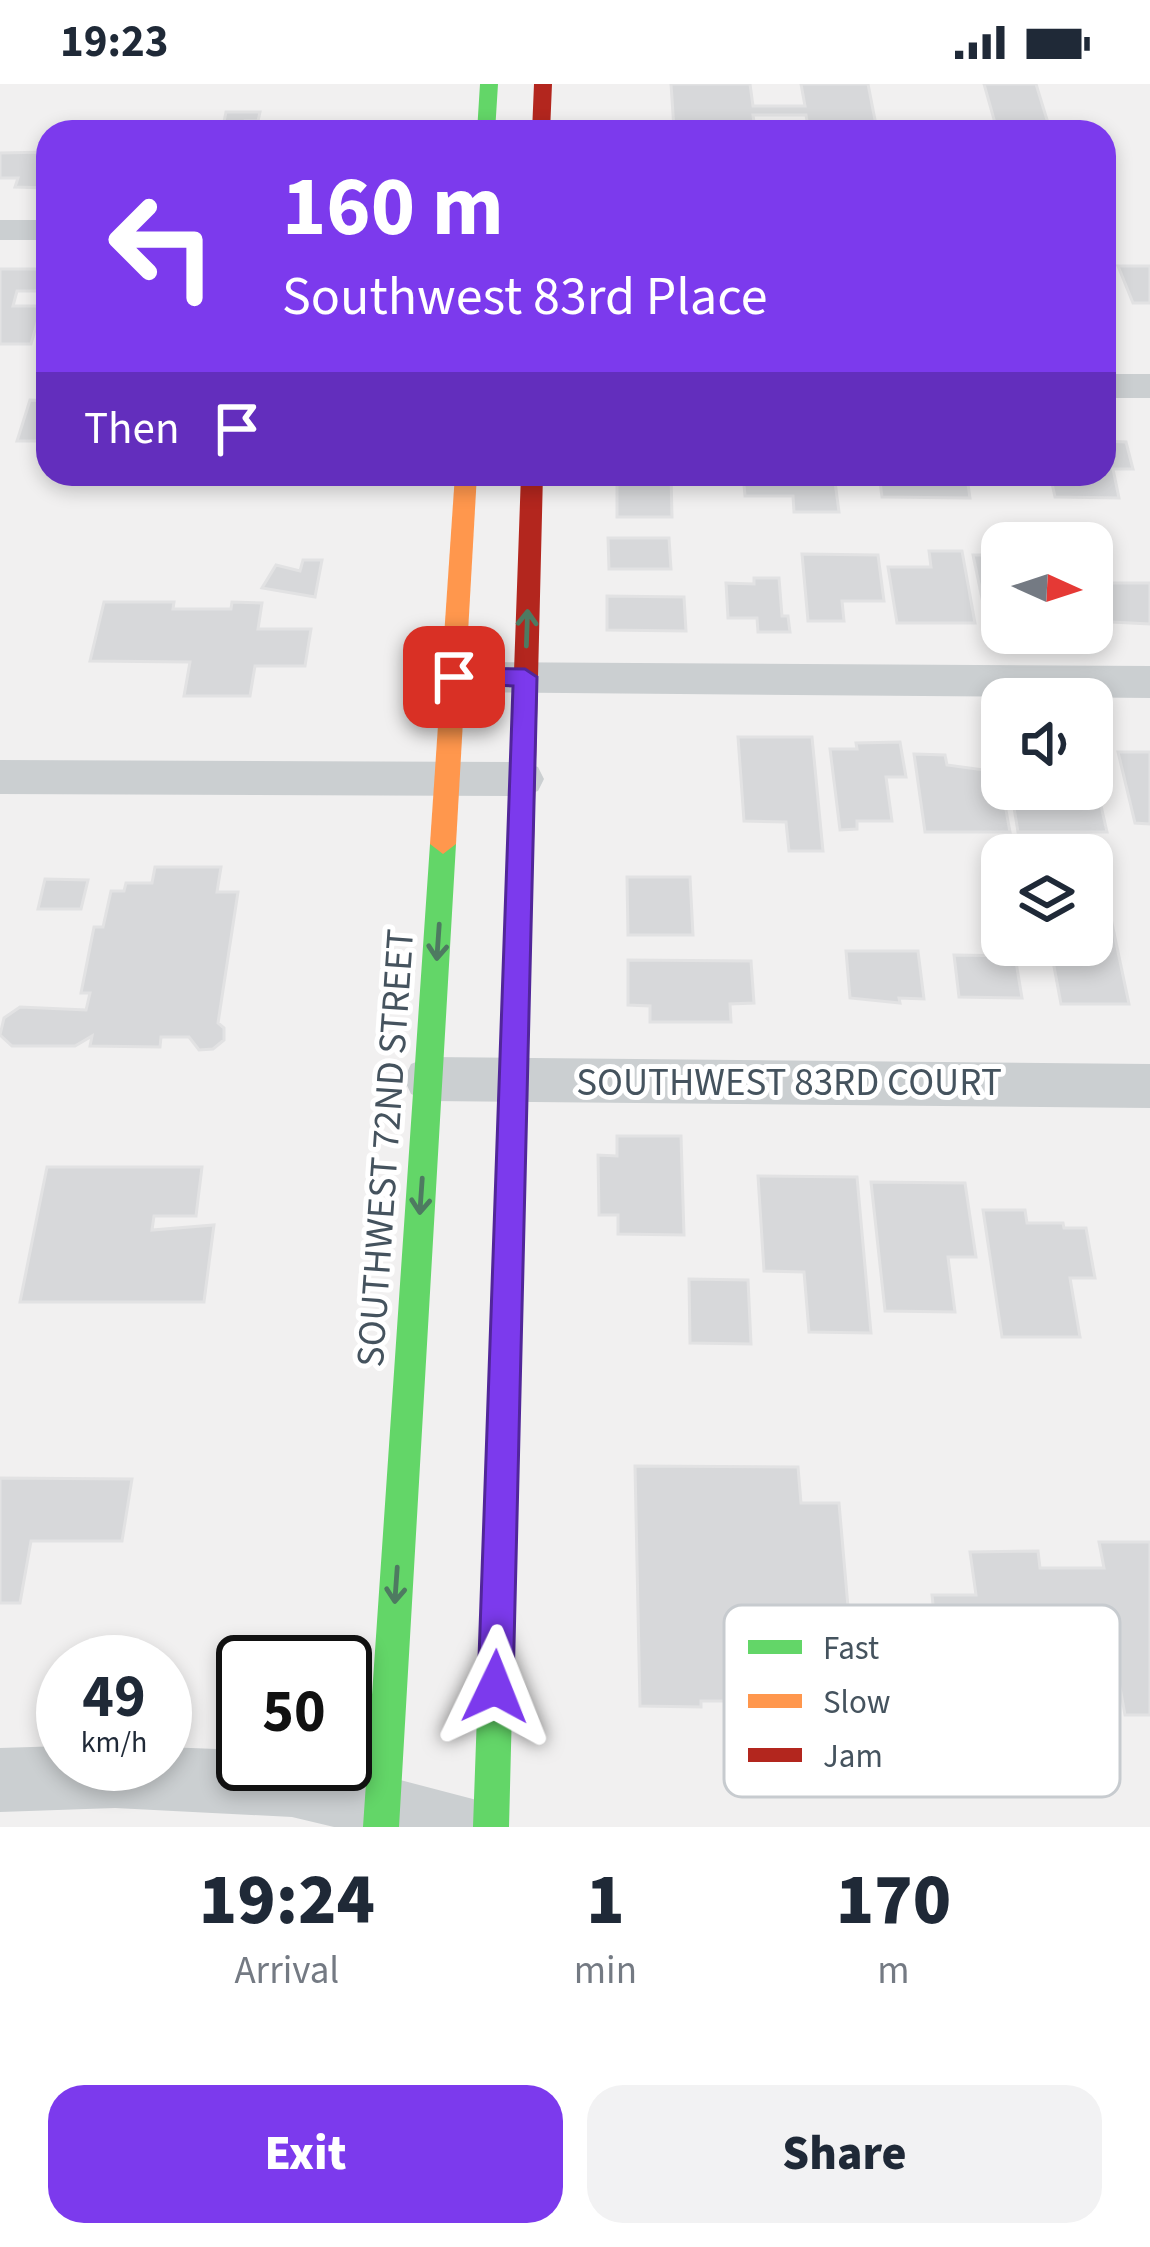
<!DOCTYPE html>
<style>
body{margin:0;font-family:"Source Sans 3",sans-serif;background:#f2f2f3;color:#1f2937;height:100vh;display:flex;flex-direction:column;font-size:45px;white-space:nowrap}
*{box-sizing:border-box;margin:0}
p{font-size:39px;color:#747a83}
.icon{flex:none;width:66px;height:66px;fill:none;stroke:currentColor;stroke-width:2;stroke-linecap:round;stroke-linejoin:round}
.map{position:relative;height:1743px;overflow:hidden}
.panel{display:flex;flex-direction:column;background:#fff;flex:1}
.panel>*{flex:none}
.hud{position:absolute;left:36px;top:36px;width:1080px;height:366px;border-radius:36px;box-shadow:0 6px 18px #0003;background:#7c3aed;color:#fff;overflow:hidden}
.needle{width:78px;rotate:93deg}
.fabs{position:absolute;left:981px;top:438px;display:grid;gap:24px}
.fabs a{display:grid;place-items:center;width:132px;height:132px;border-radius:24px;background:#fff;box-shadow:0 6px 18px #0003;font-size:60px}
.speed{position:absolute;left:36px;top:1551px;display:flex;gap:24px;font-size:60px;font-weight:700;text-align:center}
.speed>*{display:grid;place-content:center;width:156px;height:156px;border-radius:50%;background:#fff;box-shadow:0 6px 18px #0003;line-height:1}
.speed small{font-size:30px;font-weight:400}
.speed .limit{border:6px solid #111;border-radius:18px;background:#fff;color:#111}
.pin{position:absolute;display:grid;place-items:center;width:102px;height:102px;color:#fff;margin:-51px;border-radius:24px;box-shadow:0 6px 18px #0006}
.me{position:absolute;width:132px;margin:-66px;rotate:2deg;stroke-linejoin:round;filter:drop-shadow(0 0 9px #0008)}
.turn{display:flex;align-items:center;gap:42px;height:252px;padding:0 48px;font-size:54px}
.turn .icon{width:156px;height:156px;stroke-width:2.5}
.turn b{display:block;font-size:84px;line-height:102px}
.then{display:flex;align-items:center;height:114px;padding:0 48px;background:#0003;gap:24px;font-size:45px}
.eta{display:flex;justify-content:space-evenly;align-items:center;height:204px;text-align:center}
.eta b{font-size:72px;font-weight:800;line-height:84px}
.cta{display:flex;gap:24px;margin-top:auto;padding:24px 48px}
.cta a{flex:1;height:138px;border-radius:36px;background:#7c3aed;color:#fff;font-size:48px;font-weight:800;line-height:138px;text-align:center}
.cta a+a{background:#f2f2f3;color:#1f2937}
.status{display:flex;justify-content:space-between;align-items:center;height:84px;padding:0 60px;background:#fff;direction:ltr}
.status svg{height:33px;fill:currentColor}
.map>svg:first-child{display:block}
</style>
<div class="status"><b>19:23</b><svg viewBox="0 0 49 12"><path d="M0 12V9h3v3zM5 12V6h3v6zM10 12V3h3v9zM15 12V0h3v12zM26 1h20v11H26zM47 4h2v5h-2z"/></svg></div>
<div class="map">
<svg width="1150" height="1743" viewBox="0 0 1150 1743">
<rect width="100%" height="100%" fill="#f1f0f0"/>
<path fill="#d7d8da" stroke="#e2e2e3" stroke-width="3" d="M 671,0 L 750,0 L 753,22 L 805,22 L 801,0 L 868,0 L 876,41 L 917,41 L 918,48 L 809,48 L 806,31 L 753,31 L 755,45 L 674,45 Z
M 984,0 L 1036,0 L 1048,39 L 995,39 Z
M 226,28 L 260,28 L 258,37 L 245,37 L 243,48 L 222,48 Z
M 48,68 L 48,104 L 15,103 L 18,94 L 0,94 L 0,69 Z
M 1118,182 L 1150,182 L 1150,219 L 1133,219 Z
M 0,185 L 43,185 L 37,207 L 17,207 L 13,222 L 42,222 L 31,260 L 0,260 Z
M 30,316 L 48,317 L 48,357 L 17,357 Z
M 1104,357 L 1126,358 L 1133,385 L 1113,385 L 1119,414 L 1055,413 L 1050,390 L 1104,390 Z
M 617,390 L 671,390 L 672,433 L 617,433 Z
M 743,390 L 834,390 L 839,428 L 794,428 L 793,412 L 745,412 Z
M 879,390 L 1003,390 L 1004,400 L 968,400 L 970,414 L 882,413 Z
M 608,454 L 669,454 L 671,485 L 609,485 Z
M 929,467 L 962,467 L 975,539 L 897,539 L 888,483 L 931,483 Z
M 802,470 L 878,471 L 884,517 L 842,517 L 844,537 L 808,537 Z
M 973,471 L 1002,471 L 1002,519 L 983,519 Z
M 303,476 L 322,476 L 315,513 L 262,504 L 276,481 L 300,487 Z
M 754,494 L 779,494 L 782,532 L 788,532 L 790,548 L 758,548 L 757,534 L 728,534 L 726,499 L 754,500 Z
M 1092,499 L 1150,499 L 1150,540 L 1092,537 Z
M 607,512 L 684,513 L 686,547 L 607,546 Z
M 104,518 L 174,518 L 173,525 L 231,525 L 232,518 L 262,519 L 258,545 L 311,545 L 305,582 L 255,582 L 250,612 L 184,612 L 190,578 L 90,577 Z
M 738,653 L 812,653 L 823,767 L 789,767 L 786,738 L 744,737 Z
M 900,658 L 906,693 L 886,693 L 892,737 L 857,737 L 857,745 L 840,746 L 830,665 L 857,665 L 856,659 Z
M 1118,668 L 1150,668 L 1150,740 L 1135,739 Z
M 914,670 L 945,671 L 947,681 L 999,688 L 1010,748 L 925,748 Z
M 1092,682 L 1107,748 L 1018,748 L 1011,705 L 1092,705 Z
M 155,783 L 221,783 L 217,808 L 238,808 L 218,939 L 224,944 L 224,956 L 213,965 L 199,966 L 189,953 L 161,953 L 160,963 L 90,962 L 92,952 L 75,962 L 12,962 L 0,951 L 4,934 L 20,923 L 86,926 L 90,909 L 81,909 L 94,843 L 103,843 L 111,807 L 124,807 L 126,799 L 152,799 Z
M 627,793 L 690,793 L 693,851 L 628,851 Z
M 45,795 L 88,796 L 81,825 L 38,825 Z
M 1092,830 L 1110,830 L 1129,920 L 1061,920 L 1050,861 L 1092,861 Z
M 846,867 L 918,867 L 924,915 L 899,914 L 900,919 L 850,914 Z
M 954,871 L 1015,872 L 1022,914 L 959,913 Z
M 628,876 L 751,877 L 754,919 L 730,920 L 731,938 L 650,938 L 650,922 L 628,921 Z
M 617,1052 L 681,1052 L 684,1151 L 618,1150 L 618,1131 L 599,1131 L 598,1071 L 617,1072 Z
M 47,1083 L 202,1083 L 196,1132 L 154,1132 L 152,1146 L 214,1141 L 204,1218 L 20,1218 Z
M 758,1092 L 857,1093 L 871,1249 L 809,1248 L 804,1188 L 764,1187 Z
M 871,1098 L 965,1099 L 976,1173 L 948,1173 L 955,1228 L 885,1227 Z
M 983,1126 L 1025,1126 L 1027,1139 L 1063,1139 L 1064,1144 L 1086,1144 L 1095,1194 L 1070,1194 L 1080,1253 L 1002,1253 Z
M 689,1195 L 748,1196 L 751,1260 L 690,1259 Z
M 635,1382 L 798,1383 L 801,1419 L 839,1419 L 852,1569 L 844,1568 L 845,1576 L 806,1576 L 806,1568 L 798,1568 L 796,1534 L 786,1533 L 788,1559 L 729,1558 L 732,1617 L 701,1617 L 701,1623 L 640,1622 Z
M 0,1394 L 132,1395 L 122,1457 L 31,1457 L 20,1519 L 0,1519 Z
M 1099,1458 L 1150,1458 L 1150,1631 L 1125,1631 L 1119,1598 L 1107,1598 L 1108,1609 L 1075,1609 L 1073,1597 L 1005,1597 L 1009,1626 L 950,1626 L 946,1598 L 941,1598 L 932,1511 L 976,1511 L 970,1468 L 1038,1467 L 1040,1484 L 1104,1484 Z"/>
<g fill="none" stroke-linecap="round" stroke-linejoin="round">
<path fill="#cbcfd1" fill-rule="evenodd" d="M 0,136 L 48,136 L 48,156 L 0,156 Z
M 1104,290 L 1150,290 L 1150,314 L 1104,314 Z
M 454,578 L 1150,582 L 1150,614 L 454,608 L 439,604 L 433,593 L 439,582 Z
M 0,676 L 522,678 L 538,683 L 544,695 L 538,707 L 522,712 L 0,710 Z
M 429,973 L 1150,980 L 1150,1024 L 429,1017 L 411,1010 L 404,995 L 411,980 Z
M 63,1662 L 63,1680 L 165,1680 L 165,1663 L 243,1666 L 243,1680 L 339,1680 L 492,1720 L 501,1743 L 334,1743 L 292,1733 L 115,1724 L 0,1728 L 0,1664 Z"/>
<path fill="#63d668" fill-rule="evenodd" d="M 480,0 L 498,0 L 495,48 L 477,48 Z
M 521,747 L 534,757 L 509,1743 L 473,1743 L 508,757 Z
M 443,750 L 456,760 L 399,1743 L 363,1743 L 430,760 Z"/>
<path fill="#ff974d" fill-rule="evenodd" d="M 455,390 L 477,390 L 456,760 L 443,770 L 430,760 Z"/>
<path fill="#b3261e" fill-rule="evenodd" d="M 534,0 L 552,0 L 550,48 L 532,48 Z
M 521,390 L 543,390 L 534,757 L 521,767 L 508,757 Z"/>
</g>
<defs><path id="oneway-shaft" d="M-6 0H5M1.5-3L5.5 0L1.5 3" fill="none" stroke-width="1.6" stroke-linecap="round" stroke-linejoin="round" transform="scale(3)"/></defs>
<g stroke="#4e7a61">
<use href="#oneway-shaft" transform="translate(527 544) rotate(-88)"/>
<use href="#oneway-shaft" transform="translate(438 858) rotate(94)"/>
<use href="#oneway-shaft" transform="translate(421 1112) rotate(94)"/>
<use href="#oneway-shaft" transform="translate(396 1501) rotate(94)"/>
</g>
<path fill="#7c3aed" stroke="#51269a" stroke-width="3" d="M 454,584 L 525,585 L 537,593 L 513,1603 L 508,1615 L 495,1621 L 483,1615 L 478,1603 L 513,602 L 445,599 L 441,593 Z"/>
<g text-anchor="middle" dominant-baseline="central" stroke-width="10" stroke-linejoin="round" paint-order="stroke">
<g font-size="39" fill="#45535e" stroke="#fff">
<text x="789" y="999">SOUTHWEST 83RD COURT</text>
<text transform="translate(386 1064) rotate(-86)">SOUTHWEST 72ND STREET</text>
</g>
</g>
<rect x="724" y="1521" width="396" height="192" rx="18" fill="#fff" stroke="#c7cbcf" stroke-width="3"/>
<rect x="748" y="1556" width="54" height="14" fill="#63d668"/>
<rect x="748" y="1610" width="54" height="14" fill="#ff974d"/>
<rect x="748" y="1664" width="54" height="14" fill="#b3261e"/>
<g font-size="33" fill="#45535e">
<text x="823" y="1575">Fast</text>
<text x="823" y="1629">Slow</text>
<text x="823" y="1683">Jam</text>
</g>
</svg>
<div class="fabs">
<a><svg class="needle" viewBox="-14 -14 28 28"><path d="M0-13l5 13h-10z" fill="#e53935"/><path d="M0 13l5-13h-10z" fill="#747a83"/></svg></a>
<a><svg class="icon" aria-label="sound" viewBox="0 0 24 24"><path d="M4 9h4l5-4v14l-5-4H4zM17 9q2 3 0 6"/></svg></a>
<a><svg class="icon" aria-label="layers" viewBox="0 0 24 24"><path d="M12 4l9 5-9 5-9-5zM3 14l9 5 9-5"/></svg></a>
</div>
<div class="speed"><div>49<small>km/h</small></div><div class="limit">50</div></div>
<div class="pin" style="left:454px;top:593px;background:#d93025"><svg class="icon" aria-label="arrive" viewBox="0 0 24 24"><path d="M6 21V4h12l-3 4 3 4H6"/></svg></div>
<svg class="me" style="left:495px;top:1603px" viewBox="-20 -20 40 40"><path d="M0-17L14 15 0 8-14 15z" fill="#7c3aed" stroke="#fff" stroke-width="4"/></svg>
<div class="hud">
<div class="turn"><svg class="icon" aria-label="left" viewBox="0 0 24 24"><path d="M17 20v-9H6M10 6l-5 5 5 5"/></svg><div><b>160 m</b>Southwest 83rd Place</div></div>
<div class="then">Then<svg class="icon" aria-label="arrive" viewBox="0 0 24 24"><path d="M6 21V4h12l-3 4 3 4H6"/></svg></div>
</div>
</div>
<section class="panel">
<div class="eta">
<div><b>19:24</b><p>Arrival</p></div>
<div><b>1</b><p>min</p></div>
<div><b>170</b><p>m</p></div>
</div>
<div class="cta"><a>Exit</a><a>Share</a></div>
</section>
